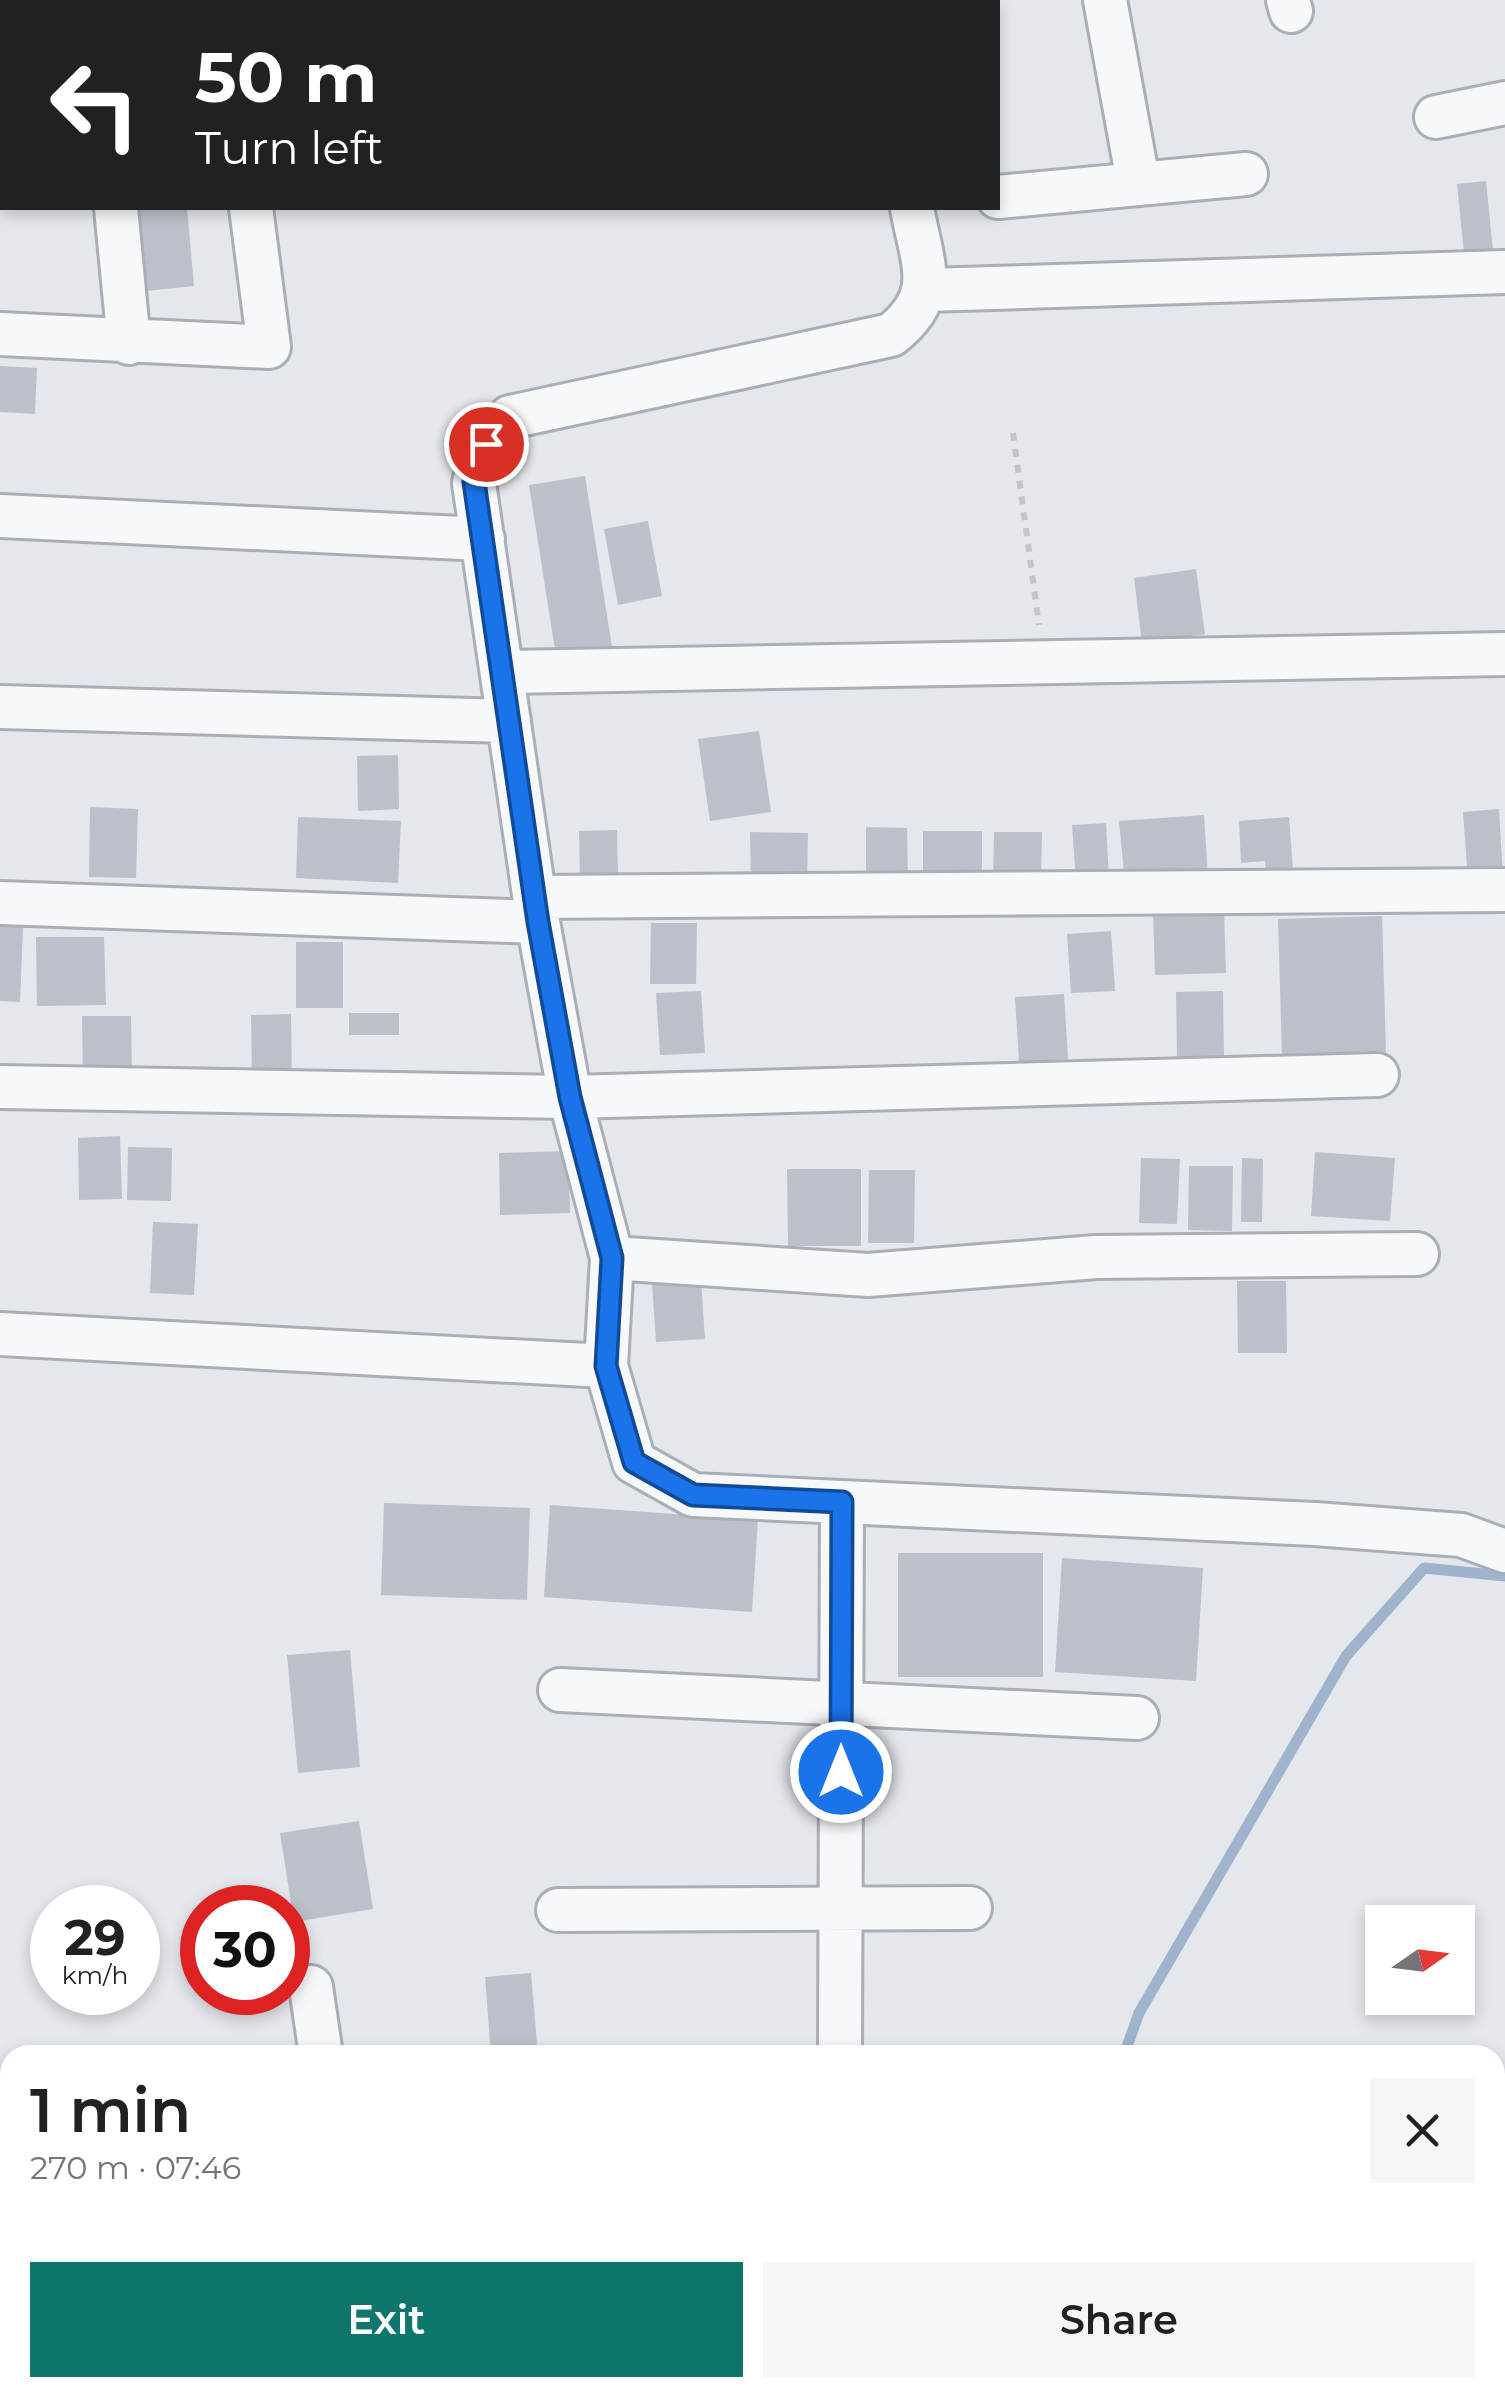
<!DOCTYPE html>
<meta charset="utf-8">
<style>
body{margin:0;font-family:Montserrat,sans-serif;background:#f6f6f6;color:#202124;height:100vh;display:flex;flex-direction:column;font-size:38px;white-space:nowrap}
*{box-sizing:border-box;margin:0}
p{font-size:32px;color:#757577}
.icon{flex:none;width:55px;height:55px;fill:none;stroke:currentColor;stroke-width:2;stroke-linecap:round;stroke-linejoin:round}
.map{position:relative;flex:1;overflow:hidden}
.sheet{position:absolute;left:0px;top:2045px;width:1505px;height:352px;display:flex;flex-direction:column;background:#fff;border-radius:30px 30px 0 0;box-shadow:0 5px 15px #0003}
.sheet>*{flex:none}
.hud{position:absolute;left:0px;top:0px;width:1000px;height:210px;box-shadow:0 5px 15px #0003;background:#202124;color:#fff;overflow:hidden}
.needle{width:65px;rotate:76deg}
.buttons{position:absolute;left:1365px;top:1905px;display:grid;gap:20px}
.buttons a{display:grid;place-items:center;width:110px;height:110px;border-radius:0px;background:#fff;box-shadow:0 5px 15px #0003;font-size:50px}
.speed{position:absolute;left:30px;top:1885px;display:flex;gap:20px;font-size:50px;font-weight:700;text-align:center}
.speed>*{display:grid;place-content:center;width:130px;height:130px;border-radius:50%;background:#fff;box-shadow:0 5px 15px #0003;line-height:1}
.speed small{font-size:25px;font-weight:400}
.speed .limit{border:15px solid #d22;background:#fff;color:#111}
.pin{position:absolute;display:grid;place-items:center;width:85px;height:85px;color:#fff;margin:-42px;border:5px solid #fff;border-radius:50%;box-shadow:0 2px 10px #0007}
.me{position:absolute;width:110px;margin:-55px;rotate:0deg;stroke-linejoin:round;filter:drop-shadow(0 0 8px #0008)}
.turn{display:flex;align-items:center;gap:35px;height:210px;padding:0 30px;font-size:45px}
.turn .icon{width:130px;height:130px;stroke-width:2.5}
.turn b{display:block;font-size:70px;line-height:85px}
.round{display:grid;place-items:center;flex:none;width:105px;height:105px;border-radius:0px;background:#f6f6f6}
.summary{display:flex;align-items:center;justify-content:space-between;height:170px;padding:0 30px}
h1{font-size:60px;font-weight:600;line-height:75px}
.primary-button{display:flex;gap:20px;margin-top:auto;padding:20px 30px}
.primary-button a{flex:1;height:115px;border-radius:0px;background:#0f766e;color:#fff;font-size:40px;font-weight:600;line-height:115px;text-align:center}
.primary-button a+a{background:#f6f6f6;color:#202124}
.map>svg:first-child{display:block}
</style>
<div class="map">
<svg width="1505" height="2397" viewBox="0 0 1505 2397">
<rect width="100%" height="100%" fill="#e4e7ec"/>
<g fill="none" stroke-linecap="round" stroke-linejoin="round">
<path stroke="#9fb4cc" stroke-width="11" d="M 1124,2055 L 1139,2013 L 1346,1656 L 1424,1568 L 1505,1576
M 1000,2397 L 1003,2388"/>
</g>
<path fill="#bbc0ca" d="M 1486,181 L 1494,261 L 1465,263 L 1457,184 Z
M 128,208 L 187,208 L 194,286 L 136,292 Z
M 0,366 L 37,368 L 35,414 L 0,412 Z
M 585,476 L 612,647 L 556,656 L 529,485 Z
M 648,521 L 662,596 L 618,605 L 604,529 Z
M 1196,569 L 1205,634 L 1142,643 L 1134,578 Z
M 759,731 L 771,812 L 710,821 L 698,739 Z
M 398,755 L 399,809 L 358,811 L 357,756 Z
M 90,807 L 138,809 L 136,878 L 89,877 Z
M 1499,809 L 1503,878 L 1468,880 L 1463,812 Z
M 1204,815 L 1208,877 L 1125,883 L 1119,821 Z
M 298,817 L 401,821 L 398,883 L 296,878 Z
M 1289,817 L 1293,871 L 1266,873 L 1265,861 L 1241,863 L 1239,821 Z
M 1106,823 L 1109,880 L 1076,882 L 1072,825 Z
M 866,827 L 907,828 L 908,886 L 866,886 Z
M 617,830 L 618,876 L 580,877 L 579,831 Z
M 923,831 L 982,831 L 982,878 L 923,878 Z
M 750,832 L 808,833 L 807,887 L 751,887 Z
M 994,832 L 1042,832 L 1041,883 L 993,883 Z
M 1224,908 L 1226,973 L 1155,975 L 1153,911 Z
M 1382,916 L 1386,1052 L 1282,1056 L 1278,919 Z
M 651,923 L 697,923 L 696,984 L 650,984 Z
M 0,926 L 23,927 L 20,1002 L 0,1001 Z
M 1111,931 L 1115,991 L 1071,993 L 1067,934 Z
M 36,937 L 104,937 L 106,1005 L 37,1006 Z
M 296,942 L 343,942 L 343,1008 L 296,1008 Z
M 701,991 L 705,1053 L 660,1055 L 656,993 Z
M 1223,991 L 1224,1056 L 1177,1057 L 1176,992 Z
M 1064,994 L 1068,1059 L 1019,1062 L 1015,997 Z
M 349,1013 L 399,1013 L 399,1035 L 349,1035 Z
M 291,1014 L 292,1083 L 252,1075 L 251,1015 Z
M 82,1016 L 131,1016 L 132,1078 L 83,1078 Z
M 120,1136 L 122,1199 L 79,1200 L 78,1138 Z
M 128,1147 L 172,1148 L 171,1201 L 127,1200 Z
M 568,1151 L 570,1213 L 500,1215 L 499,1153 Z
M 1315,1152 L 1395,1158 L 1390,1221 L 1311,1216 Z
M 1141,1158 L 1180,1159 L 1177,1224 L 1139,1223 Z
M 1242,1158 L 1263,1159 L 1262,1222 L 1241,1222 Z
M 1189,1166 L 1233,1166 L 1232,1231 L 1188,1230 Z
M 787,1169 L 861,1169 L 861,1246 L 788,1246 Z
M 869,1170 L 915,1170 L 914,1243 L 868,1243 Z
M 153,1222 L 198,1224 L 194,1295 L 150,1293 Z
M 701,1280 L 705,1339 L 656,1342 L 652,1284 Z
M 1237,1281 L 1286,1281 L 1287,1353 L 1238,1353 Z
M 384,1503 L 530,1508 L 527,1600 L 381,1595 Z
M 550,1505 L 758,1520 L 752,1612 L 544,1597 Z
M 898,1553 L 1043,1553 L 1043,1677 L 898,1677 Z
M 1062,1558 L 1203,1568 L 1196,1681 L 1055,1672 Z
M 350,1650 L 360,1767 L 298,1773 L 287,1655 Z
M 359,1821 L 373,1909 L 294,1922 L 280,1833 Z
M 531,1973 L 538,2055 L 491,2055 L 485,1977 Z"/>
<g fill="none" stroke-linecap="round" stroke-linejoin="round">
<g stroke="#a9aeb7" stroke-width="48">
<path id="minor" d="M 99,0 L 100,2
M 223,0 L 224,2
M 875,0 L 876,2
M 1105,0 L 1138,181
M 1288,0 L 1291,11
M 1436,117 L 1505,103
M 998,197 L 1246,174
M 116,208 L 129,343
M 912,208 C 922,264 942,295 891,335 L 510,417 L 486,443 L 474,483 L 538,922 L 570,1097 L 612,1258 L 606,1366 L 634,1462 L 693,1495 L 1315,1524 L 1461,1535 L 1505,1551
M 926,290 L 1505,272
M 0,334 L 269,347 L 251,208
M 0,516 L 483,539
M 502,672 L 1505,654
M 0,707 L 509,721
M 537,897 L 1505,890
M 0,903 L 538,922
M 0,1087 L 570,1097 L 1377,1075
M 612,1258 L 868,1275 L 1096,1257 L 1417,1254
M 0,1334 L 606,1366
M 560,1690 L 1137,1718
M 558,1910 L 970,1908
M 311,1987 L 321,2055
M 840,2055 L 842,1502
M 0,2311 L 10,2311"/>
</g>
<path stroke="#c2c5cb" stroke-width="6" stroke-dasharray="8 8" stroke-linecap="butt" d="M 1013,433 L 1039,625
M 1495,2245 L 1505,2239
M 1335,2397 L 1341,2388"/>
<use href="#minor" stroke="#f7f8fa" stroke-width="42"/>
</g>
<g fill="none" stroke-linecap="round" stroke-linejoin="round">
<g stroke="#114b97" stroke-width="25">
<path id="route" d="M 486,444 L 474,482 L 538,922 L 570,1097 L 612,1258 L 606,1366 L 634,1462 L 693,1495 L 842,1502 L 841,1772"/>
</g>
<use href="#route" stroke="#1a73e8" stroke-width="18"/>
</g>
</svg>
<div class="buttons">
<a><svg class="needle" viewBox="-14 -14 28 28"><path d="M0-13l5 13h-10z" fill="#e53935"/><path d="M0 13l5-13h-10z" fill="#757577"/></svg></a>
</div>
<div class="speed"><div>29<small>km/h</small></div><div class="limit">30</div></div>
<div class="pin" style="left:486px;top:444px;background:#d93025"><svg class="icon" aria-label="arrive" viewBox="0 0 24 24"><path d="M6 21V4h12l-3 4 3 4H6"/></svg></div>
<svg class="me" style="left:841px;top:1772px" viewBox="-20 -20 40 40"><circle r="17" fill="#1a73e8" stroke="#fff" stroke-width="3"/><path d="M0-11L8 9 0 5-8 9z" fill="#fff"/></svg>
<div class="hud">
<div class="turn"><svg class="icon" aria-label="left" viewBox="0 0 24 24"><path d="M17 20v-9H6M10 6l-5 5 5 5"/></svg><div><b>50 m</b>Turn left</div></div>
</div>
<section class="sheet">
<div class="summary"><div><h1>1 min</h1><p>270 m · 07:46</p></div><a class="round"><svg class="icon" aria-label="close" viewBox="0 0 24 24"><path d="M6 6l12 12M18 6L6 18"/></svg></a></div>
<div class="primary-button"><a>Exit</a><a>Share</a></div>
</section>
</div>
